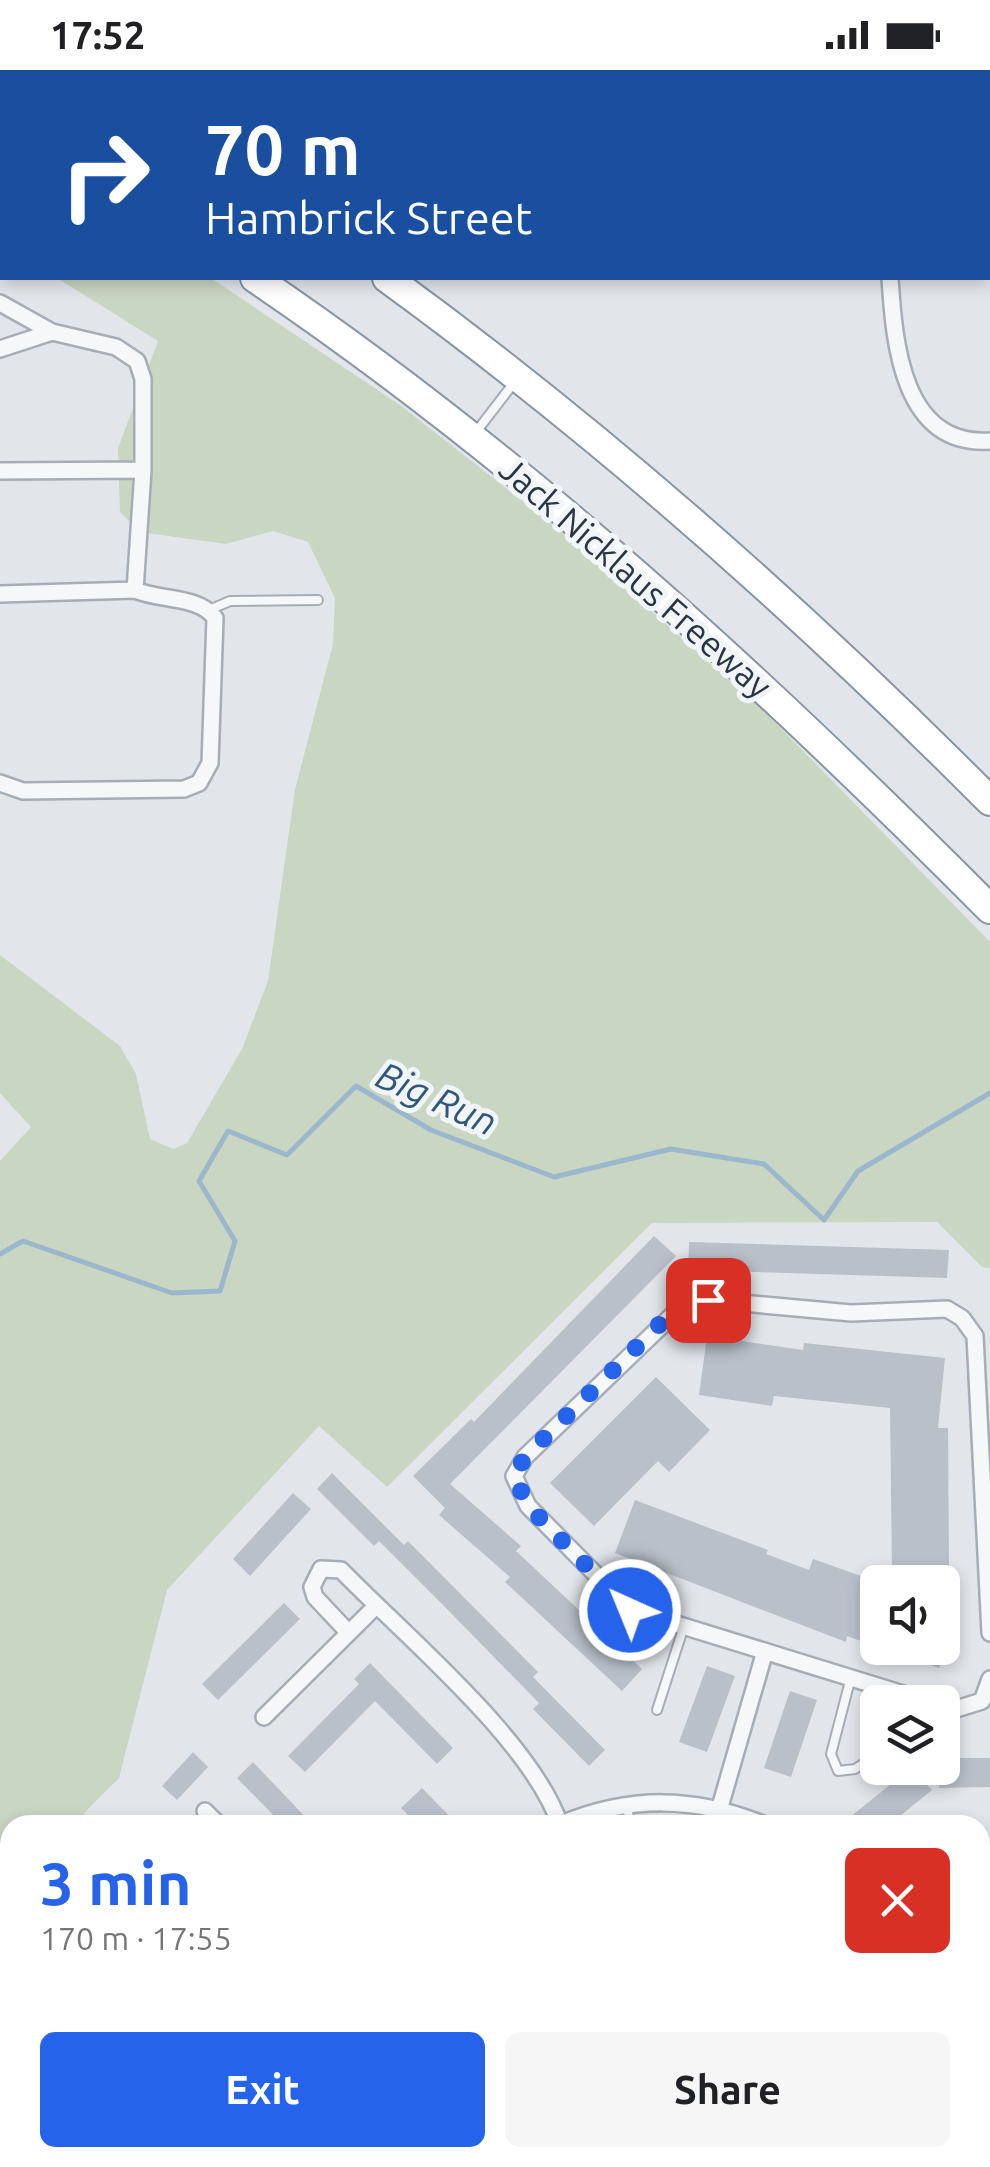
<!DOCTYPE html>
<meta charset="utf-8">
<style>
body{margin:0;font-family:Ubuntu,sans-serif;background:#f6f6f6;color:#202124;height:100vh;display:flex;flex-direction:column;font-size:38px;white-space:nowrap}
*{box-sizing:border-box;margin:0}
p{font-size:32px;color:#757577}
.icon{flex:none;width:55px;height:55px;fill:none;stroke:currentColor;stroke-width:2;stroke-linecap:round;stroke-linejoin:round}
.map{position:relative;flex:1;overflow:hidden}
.sheet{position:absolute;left:0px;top:1745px;width:990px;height:352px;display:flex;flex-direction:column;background:#fff;border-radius:30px 30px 0 0;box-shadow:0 5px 15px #0003}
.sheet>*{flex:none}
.hud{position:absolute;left:0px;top:0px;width:990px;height:210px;box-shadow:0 5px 15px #0003;background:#1a4fa0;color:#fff;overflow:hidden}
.buttons{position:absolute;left:860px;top:1495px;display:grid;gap:20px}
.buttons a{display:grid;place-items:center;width:100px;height:100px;border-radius:15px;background:#fff;box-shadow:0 5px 15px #0003;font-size:50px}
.pin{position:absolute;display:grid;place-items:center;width:85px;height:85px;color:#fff;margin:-42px;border-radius:20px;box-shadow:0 5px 15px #0006}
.me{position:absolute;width:110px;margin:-55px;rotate:316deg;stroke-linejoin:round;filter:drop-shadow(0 0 8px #0008)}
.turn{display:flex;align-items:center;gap:35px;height:210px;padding:0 40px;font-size:45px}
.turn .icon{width:130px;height:130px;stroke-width:2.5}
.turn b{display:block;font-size:70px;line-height:85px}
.round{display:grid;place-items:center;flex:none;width:105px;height:105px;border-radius:15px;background:#f6f6f6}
.headline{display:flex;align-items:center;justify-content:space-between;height:170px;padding:0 40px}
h1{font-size:60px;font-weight:600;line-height:75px;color:#2563eb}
.action{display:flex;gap:20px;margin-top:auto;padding:20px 40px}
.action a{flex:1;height:115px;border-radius:15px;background:#2563eb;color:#fff;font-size:40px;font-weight:600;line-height:115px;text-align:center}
.action a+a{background:#f6f6f6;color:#202124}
.status{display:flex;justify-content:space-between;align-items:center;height:70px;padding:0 50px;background:#fff;direction:ltr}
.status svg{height:28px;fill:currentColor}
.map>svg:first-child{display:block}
</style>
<div class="status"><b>17:52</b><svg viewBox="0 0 49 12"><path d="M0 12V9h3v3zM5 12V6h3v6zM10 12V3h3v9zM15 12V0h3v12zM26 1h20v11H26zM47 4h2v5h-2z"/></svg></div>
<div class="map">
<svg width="990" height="2097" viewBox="0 0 990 2097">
<rect width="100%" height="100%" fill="#e2e6eb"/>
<path fill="#d0d6de" d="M 10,1952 L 10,2088 L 405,2088 L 415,2097 L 0,2097 L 0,1961 Z"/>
<path fill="#c9d6c2" d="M 57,208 L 211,208 L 400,335 L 562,462 L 763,640 L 990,872 L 990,1198 L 982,1197 L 937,1152 L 652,1153 L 387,1417 L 319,1356 L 167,1520 L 119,1708 L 84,1743 L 93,1755 L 10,1755 L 10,1952 L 0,1961 L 0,1091 L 31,1057 L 0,1023 L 0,885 L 120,976 L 136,1004 L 150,1069 L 173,1079 L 187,1073 L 242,979 L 268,911 L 295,719 L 333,574 L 335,528 L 308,472 L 273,461 L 226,474 L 140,462 L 120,442 L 118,378 L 158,271 Z"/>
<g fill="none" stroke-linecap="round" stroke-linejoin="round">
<path stroke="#9ab7ce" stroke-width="5" d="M 0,1184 L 23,1171 L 172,1223 L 220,1221 L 235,1171 L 199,1111 L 228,1061 L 287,1085 L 356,1016 L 431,1060 L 554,1107 L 671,1079 L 764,1094 L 824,1150 L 858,1101 L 990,1023"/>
</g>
<path fill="#b9c0ca" d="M 654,1166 L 676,1186 L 450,1414 L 521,1476 L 516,1481 L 642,1599 L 622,1621 L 505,1512 L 510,1507 L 439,1445 L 445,1438 L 413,1406 L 471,1349 L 474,1352 Z
M 689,1172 L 949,1180 L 947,1208 L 688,1200 Z
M 707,1266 L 803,1280 L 804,1273 L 945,1288 L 938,1358 L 948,1358 L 949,1499 L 892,1499 L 890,1338 L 774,1326 L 772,1336 L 699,1325 Z
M 656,1307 L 710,1360 L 669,1402 L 658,1391 L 594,1456 L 550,1413 Z
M 332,1403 L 404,1475 L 408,1471 L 538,1602 L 533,1607 L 605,1680 L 589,1696 L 533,1639 L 539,1633 L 443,1535 L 379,1471 L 374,1476 L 317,1419 Z
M 293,1423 L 311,1439 L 250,1506 L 233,1489 Z
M 635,1430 L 768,1480 L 766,1484 L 809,1500 L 813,1489 L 878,1512 L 878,1577 L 847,1566 L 846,1572 L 615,1483 Z
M 284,1533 L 300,1549 L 218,1630 L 202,1614 Z
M 942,1536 L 958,1542 L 939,1598 L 886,1580 L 942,1578 Z
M 370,1593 L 453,1678 L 437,1694 L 375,1631 L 305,1702 L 288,1686 L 359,1614 L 354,1609 Z
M 707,1596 L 735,1606 L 707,1682 L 679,1672 Z
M 790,1621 L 817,1630 L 791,1707 L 764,1698 Z
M 193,1682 L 208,1697 L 177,1730 L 162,1716 Z
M 942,1688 L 990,1688 L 990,1717 L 939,1718 Z
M 253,1692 L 313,1755 L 283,1755 L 237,1708 Z
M 911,1698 L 932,1720 L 889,1755 L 840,1755 Z
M 422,1718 L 458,1755 L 418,1755 L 401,1738 Z"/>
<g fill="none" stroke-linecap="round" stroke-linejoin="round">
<g stroke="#a6adb6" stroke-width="12">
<path id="lane" d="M 476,362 L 513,314
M 209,540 L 230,531 L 318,530
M 851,1607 L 831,1684 L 838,1701 L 855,1699 L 878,1684
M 657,1640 L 684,1556
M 627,1736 L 630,1755
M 0,2043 L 10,2032
M 980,2049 L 990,2048
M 282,2088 L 283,2097
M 344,2088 L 352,2097
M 77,2097 L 87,2088
M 193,2097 L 203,2088
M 311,2097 L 321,2088"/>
</g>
<g stroke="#a6adb6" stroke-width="20">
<path id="street" d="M 493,0 L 495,2
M 686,2 L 688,0
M 902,2 L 904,0
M 890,208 C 894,272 902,377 990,371
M 0,233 L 52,262 L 116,277 L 137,291 L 143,309 L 143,400 L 135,520
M 0,279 L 52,262
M 0,401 L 143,400
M 0,524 L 135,520 C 160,531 198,525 215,548 L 210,693 L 199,713 L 184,719 L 23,721 L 0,713
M 348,1562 L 315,1527 L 312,1517 L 321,1499 L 341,1500 C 405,1566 532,1671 560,1755
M 929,1632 L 631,1540 L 528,1436 L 514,1406 L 525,1387 L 682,1236 L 709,1230 L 851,1243 L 947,1239 L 962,1248 L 975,1266 L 990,1563
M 942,1637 L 953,1640 L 982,1631 L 990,1609
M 264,1647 L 376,1536
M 720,1737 L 765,1581
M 205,1741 L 219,1755
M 559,1755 C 630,1725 695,1726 765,1755
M 980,1953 L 990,1964
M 453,2088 L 459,2097"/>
</g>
<g stroke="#8895a3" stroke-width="32">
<path id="highway" d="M 58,0 L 63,2
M 0,52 L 2,53
M 255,208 C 524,390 761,609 990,839
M 387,208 C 604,366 801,541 990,731"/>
</g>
<use href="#lane" stroke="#f5f7f9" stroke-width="8"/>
<use href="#street" stroke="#f5f7f9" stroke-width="15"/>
<use href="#highway" stroke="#fff" stroke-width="28"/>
</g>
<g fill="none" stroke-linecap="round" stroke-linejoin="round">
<path stroke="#2563eb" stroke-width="18" stroke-dasharray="0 32.4" d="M 630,1540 L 528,1436 L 514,1406 L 525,1387 L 668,1246 L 682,1236 L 708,1230"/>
</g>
<g text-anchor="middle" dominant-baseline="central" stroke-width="10" stroke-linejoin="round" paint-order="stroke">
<g font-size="35" fill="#283545" stroke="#f2f5f8">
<text transform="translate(636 507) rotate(41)">Jack Nicklaus Freeway</text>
</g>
<g font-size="38" font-style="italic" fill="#2f577d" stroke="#f2f5f8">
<text transform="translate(437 1028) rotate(24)">Big Run</text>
</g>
</g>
</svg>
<div class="buttons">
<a><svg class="icon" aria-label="sound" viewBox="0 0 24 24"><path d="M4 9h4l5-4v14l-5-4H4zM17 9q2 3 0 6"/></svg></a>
<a><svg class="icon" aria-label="layers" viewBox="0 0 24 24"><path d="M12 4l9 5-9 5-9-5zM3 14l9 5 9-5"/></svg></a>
</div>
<div class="pin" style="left:708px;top:1230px;background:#d93025"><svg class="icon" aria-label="arrive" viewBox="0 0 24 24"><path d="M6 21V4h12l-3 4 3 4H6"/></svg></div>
<svg class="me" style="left:630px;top:1540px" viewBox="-20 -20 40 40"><circle r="17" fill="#2563eb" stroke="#fff" stroke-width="3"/><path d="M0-11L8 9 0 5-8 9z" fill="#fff"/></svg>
<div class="hud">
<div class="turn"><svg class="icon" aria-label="right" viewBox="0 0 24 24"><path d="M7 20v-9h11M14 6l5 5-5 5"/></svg><div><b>70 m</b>Hambrick Street</div></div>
</div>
<section class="sheet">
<div class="headline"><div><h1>3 min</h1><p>170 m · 17:55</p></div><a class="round" style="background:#d93025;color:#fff"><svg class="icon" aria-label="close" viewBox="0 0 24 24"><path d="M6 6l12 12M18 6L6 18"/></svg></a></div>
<div class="action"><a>Exit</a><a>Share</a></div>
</section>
</div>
